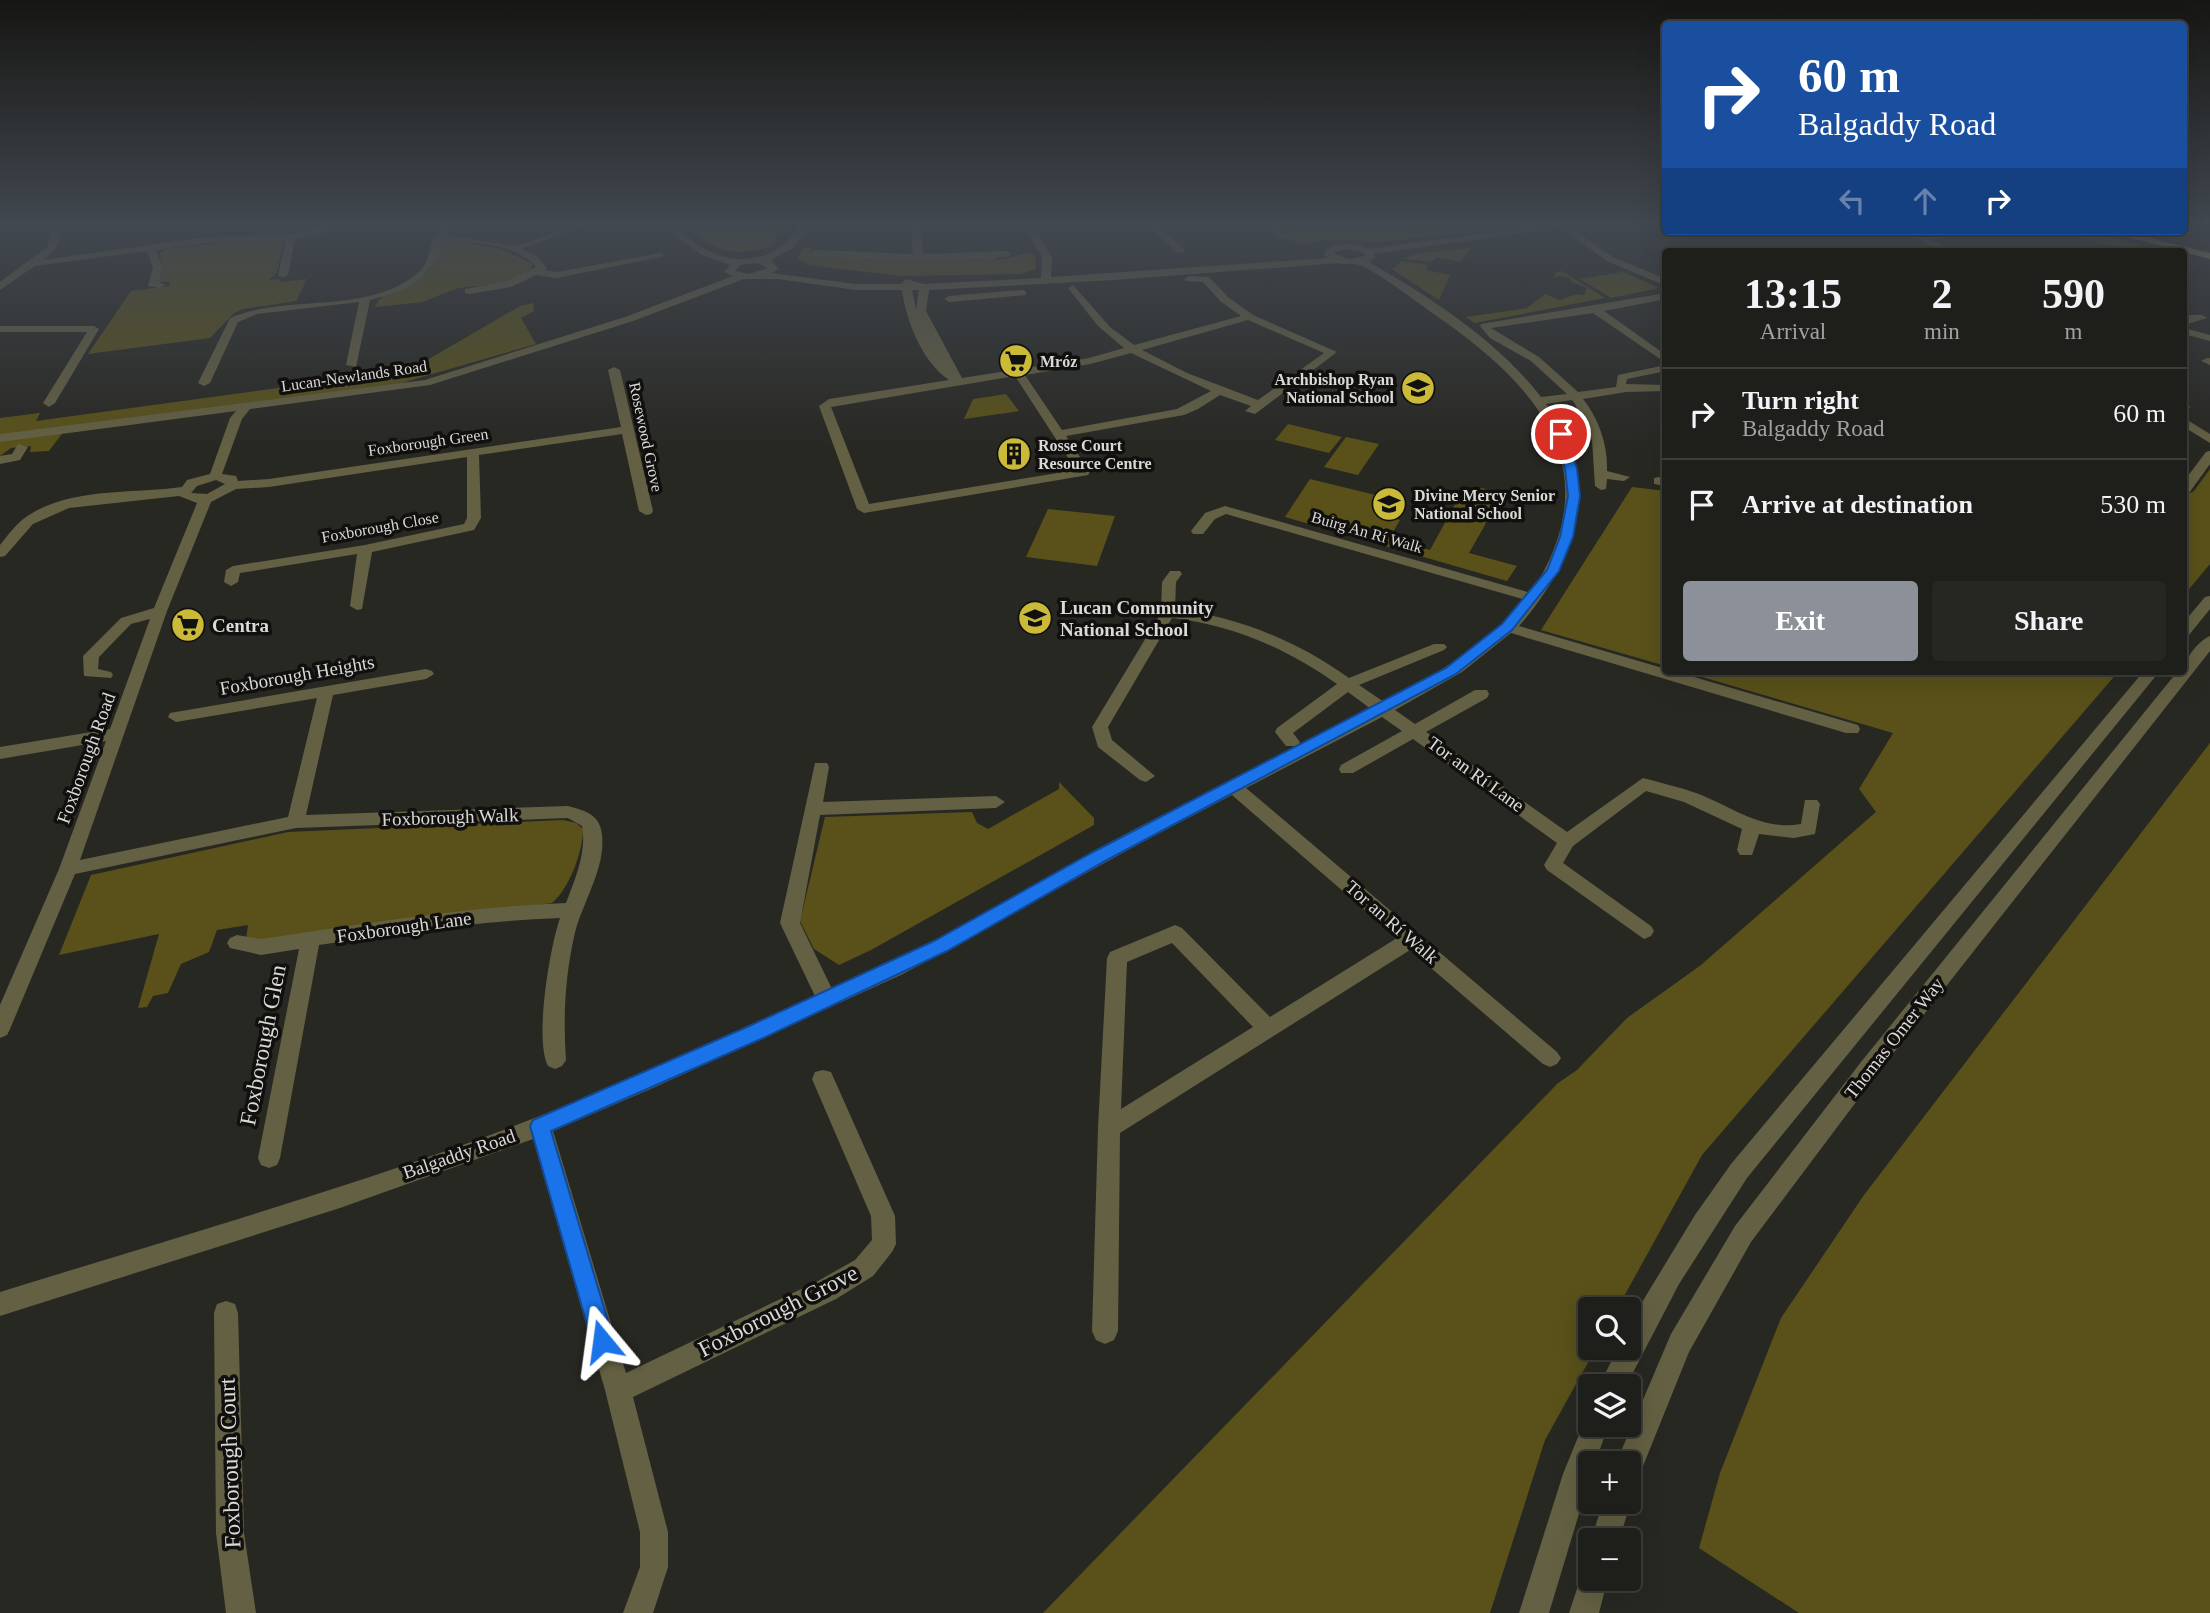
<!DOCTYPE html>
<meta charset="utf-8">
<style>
body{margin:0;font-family:"Times New Roman",serif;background:#262723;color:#f1f3f6;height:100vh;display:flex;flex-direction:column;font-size:26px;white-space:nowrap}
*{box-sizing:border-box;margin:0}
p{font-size:23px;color:#a1a2a2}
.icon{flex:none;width:38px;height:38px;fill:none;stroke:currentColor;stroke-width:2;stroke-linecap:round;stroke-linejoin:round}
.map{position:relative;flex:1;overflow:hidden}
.details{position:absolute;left:1662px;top:248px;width:525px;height:427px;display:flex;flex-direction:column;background:#1e1e1a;border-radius:7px;box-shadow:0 7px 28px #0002,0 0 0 2px #3c3c39}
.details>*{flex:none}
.hud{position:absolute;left:1662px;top:21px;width:525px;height:214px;border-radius:7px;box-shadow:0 7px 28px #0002,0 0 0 2px #3c3c39;background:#1a4fa0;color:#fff;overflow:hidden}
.controls{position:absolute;left:1578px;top:1297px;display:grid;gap:14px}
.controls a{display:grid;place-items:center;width:63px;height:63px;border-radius:7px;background:#1e1e1a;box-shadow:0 7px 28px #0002,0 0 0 2px #3c3c39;font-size:35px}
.pin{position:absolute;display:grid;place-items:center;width:60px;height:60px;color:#fff;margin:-30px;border:4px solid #fff;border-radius:50%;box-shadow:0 2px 7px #0007}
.me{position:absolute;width:77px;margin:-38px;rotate:344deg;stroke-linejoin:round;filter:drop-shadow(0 0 5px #0008)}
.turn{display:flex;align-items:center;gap:24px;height:147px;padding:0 21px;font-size:32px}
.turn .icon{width:91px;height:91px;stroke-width:2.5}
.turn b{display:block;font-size:49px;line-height:60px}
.lanes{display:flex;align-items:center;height:66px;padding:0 21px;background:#0003;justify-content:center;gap:35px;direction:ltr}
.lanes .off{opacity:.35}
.eta{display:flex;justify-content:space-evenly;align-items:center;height:119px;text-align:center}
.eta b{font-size:42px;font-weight:700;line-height:49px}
.cta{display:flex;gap:14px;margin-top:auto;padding:14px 21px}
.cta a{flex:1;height:80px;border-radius:7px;background:#8c9099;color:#fff;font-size:28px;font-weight:700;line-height:80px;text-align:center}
.cta a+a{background:#262723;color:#f1f3f6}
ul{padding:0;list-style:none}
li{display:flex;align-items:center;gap:21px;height:91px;padding:0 21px;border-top:2px solid #3c3c39}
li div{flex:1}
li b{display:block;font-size:26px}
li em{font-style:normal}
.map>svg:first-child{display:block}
</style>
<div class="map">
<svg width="2210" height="1613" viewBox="0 0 2210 1613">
<rect width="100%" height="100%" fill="#282823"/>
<path fill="#595119" d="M 678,223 L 785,223 L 787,225 L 787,230 L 777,236 L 771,247 C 724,258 716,249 678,223 Z
M 1269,223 L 1529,223 L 1469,233 L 1378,242 L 1328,239 L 1306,244 L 1298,243 Z
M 2057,231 L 2089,231 L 2164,252 L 2134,252 Z
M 262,238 L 284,241 L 277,272 L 269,280 L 280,279 L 281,282 L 307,279 L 296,301 L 243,309 L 234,313 L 210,338 L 88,354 L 131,291 L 170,286 L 169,282 L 159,282 L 163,270 L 160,253 L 166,249 Z
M 450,240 L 501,249 L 533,264 L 530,270 L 500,284 L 458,288 L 422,302 L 375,307 C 390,276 432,297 439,243 Z
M 803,248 L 812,248 L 811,252 L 815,254 L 994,257 L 999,260 L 1028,253 L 1035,255 L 1036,269 L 1021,274 L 901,276 L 807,265 L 798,258 Z
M 1471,248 L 1461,262 L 1437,257 L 1431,262 L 1405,259 L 1412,254 Z
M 1402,261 L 1429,265 L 1425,270 L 1450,275 L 1439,300 L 1392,269 Z
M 1556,272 L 1562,271 L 1605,298 L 1475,323 L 1466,317 L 1527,308 L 1545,294 L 1560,300 L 1576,294 L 1584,295 L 1587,288 L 1570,281 L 1571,278 L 1558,276 L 1554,278 Z
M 1623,272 L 1659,288 L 1611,298 L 1580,279 Z
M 533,303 L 534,311 L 521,318 L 536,344 L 398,384 L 67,427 L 49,451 L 30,452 L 31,446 L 11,448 L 0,456 L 0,418 L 40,413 L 36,421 L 410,370 L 520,306 Z
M 1006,394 L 1019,411 L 964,419 L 973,399 Z
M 1288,424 L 1342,437 L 1329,453 L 1275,440 Z
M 1346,437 L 1379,444 L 1358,475 L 1324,467 Z
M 2210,469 L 2210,564 L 2184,595 L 2184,496 L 2194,491 Z
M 1310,479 L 1404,502 L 1394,518 L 1400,520 L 1389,539 L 1430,550 L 1464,488 L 1470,489 L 1472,486 L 1505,493 L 1494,493 L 1485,525 L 1469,553 L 1517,566 L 1507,581 L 1285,517 Z
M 1632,487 L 1666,491 L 1666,666 L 1541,630 Z
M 1048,509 L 1115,516 L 1097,566 L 1026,557 Z
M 1685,672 L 2118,672 L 1702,1155 L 1617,1309 L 1591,1309 L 1591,1348 L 1596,1348 L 1545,1440 L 1490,1613 L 1043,1613 L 1558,1083 L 1577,1070 L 1627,1018 L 1701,965 L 1876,812 L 1859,789 L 1893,733 Z
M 2210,743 L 2210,1613 L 1799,1613 L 1699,1548 L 1720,1473 L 1781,1318 L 1864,1195 Z
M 1059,782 L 1094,818 L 1094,825 L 871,950 L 839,965 L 814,949 L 800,921 L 825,817 L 972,812 L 977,823 L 988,829 L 1059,789 Z
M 563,820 L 576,823 L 583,829 C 583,852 569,889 552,903 L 254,943 L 246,940 L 248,925 L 217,930 L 209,952 L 181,964 L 168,993 L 153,996 L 147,1007 L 138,1008 L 159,934 L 59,955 L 91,875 L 288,832 Z"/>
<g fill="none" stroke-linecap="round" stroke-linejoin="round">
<path fill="#646043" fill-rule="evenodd" d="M 0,223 L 16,223 L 0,227 Z
M 45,223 L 54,223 L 62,231 C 60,245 54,251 43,260 L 207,237 L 292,234 L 333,223 L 344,223 L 327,232 L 295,239 L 288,275 L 283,278 L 278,275 L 286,240 L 207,243 L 156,250 L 163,267 L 159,282 L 165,285 L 160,288 L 148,286 L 153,267 L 147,251 L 35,266 L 0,290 L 0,282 L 47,247 L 52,232 Z
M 448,223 L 458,223 L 447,236 C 469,237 491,244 512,245 C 533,246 564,223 590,223 L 522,249 L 538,257 L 547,268 L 545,270 L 557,272 L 660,253 L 665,256 L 557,278 L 536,275 L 511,287 L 469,294 L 465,293 L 465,289 L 504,282 L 536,267 C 516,243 473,242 444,242 C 425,284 414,288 370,300 L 356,367 L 346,365 L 359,302 L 257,314 L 238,322 L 210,383 L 204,386 L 198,383 L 230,318 C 288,293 368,316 419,272 C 429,263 429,247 434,238 C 436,234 444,227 448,223 Z
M 657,223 C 677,223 691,243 709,251 C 740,267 776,259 796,231 L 795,223 L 803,223 L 806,231 L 793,248 L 771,260 L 779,269 L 771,273 L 856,284 L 901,284 L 906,279 L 924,284 L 1041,278 L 1042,257 L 1023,223 L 1031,223 L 1052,257 L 1051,277 L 1328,258 L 1323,254 C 1334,240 1354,243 1369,249 L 1561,223 L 1580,223 L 1570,227 L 1613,257 L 1666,279 L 1666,286 L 1607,261 L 1561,228 L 1373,254 L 1375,257 L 1369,262 C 1430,297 1498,341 1541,397 L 1567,394 L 1531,361 L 1490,338 L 1480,326 L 1481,324 L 1666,293 L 1666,299 L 1604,311 L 1666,355 L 1666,363 L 1593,313 L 1491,328 L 1539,357 L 1578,392 L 1616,387 L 1618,375 L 1666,365 L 1666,371 L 1627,379 L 1626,384 L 1666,385 L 1666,391 L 1626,392 L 1583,399 C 1599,419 1608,445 1607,471 L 1630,477 L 1624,481 L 1607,479 L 1606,489 L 1601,490 L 1595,486 L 1592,440 L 1575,404 L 1572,400 L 1546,404 C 1604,480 1577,560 1519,626 L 1666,669 L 1666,672 L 1677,672 L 1858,725 L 1860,729 L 1858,733 L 1846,733 L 1511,633 L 1462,672 L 1395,710 L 1415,724 L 1475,690 L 1487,690 L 1489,694 L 1487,698 L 1426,732 L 1567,832 L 1643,778 C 1661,783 1679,787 1696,793 C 1731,806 1761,831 1801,824 L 1805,800 L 1817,800 L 1820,804 L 1815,834 L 1794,838 L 1759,834 L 1752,855 L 1740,855 L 1737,850 L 1742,829 L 1684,802 L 1646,791 L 1573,846 L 1563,863 L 1651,926 L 1654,931 L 1651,936 L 1644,939 L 1547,870 L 1544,865 L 1557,843 L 1413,739 L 1353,773 L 1341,773 L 1339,769 L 1341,765 L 1402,731 L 1382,717 L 1246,788 L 1557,1052 L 1561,1058 L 1557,1064 L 1550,1067 L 1543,1064 L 1410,950 L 1120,1133 L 1118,1331 L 1114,1340 L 1105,1344 L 1096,1340 L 1092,1331 L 1098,1128 L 1107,958 L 1110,952 L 1168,928 L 1175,925 L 1182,928 L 1270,1017 L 1397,938 L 1232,795 L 1148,839 L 903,974 L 653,1088 L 553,1131 L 626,1373 L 818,1281 L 855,1260 L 872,1240 L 871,1216 L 812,1079 L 815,1072 L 823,1070 L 831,1072 L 895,1216 L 896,1244 L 892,1252 L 873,1276 L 836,1299 L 633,1397 L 668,1532 L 668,1567 L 653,1613 L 623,1613 L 640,1567 L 640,1532 L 605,1390 L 533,1139 L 340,1208 L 0,1316 L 0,1292 C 158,1243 318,1197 474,1141 C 590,1099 702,1046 815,996 L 780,923 L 815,763 L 827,763 L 829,767 L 823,802 L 996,796 L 1005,802 L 996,808 L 820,815 L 800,923 L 832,989 L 937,939 L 1135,829 L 1371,709 L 1348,692 L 1293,733 L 1300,742 L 1298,746 L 1286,746 L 1275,732 L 1277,728 L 1337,684 C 1288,649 1233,625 1172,618 L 1108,727 L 1112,740 L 1155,776 L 1146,782 L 1140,780 L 1098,747 L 1092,727 L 1161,613 L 1162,582 L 1170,571 L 1180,571 L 1182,574 L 1176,582 L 1175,609 C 1239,617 1297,641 1349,678 L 1434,644 L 1444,644 L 1447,647 L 1444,650 L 1359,685 L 1384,702 C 1437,675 1486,644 1526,600 L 1226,514 L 1215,519 L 1203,534 L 1193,534 L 1191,531 L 1205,513 L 1225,506 L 1531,593 C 1608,474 1545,393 1444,321 C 1429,311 1373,268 1359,265 C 1353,263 1345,265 1338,263 L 1114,280 L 929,290 L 926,311 L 962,378 L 1089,358 L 1124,348 L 1098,326 L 1068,288 L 1073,285 L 1110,327 L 1134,345 L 1241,316 L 1220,301 L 1203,282 L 1186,281 L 1184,279 L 1189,276 L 1209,277 L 1228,297 L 1253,315 L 1337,352 L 1255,414 L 1245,411 L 1251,406 L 1220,395 L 1198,409 L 1184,415 L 1066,436 L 1090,472 L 1088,475 L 864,513 L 857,509 L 819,406 L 829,399 L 949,380 C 922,362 906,320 902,290 L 856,290 L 778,279 L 744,279 L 633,321 L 430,385 L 250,409 L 242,419 L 222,474 L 236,476 L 238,481 L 269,479 L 621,427 L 608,370 L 614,367 L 620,370 L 653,511 L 651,514 L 646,515 L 639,511 L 622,434 L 479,455 L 481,518 L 474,530 L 372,552 L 362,609 L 357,610 L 350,606 L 357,554 L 240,573 L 238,582 L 231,586 L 224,582 L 226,570 L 233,566 L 365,545 L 464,524 L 467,518 L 467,457 L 269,487 L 236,489 L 211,502 L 167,611 L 80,860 L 288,817 L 317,698 L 176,722 L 168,717 L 170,713 L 426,669 L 432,671 L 434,674 L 426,679 L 333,695 L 306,815 L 568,806 C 582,810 597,813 601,829 C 609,865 581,903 574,937 C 565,977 563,1019 566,1060 L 562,1066 L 555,1069 L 548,1066 C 534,1039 550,947 560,918 C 479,921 399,933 319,945 L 280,1158 L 277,1165 L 269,1168 L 261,1165 L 258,1158 L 299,949 L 261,955 L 230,948 L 227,943 L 230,938 L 237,935 L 261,939 C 362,924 463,907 566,903 C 575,879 587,852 582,826 L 568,818 L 296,828 L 75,874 L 10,1029 L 7,1035 L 0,1038 L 0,1005 L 59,869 L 106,741 L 0,759 L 0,747 L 110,729 L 150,619 L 131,624 L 99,657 L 98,669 L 111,672 L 113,675 L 111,678 L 84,676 L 83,656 L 121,618 L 154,608 L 197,503 L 179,496 L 69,508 L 33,524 L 5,556 L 0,557 L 0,545 C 8,535 16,524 26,517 C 69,487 133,494 182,487 L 187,480 L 210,474 L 230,418 L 236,411 L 0,442 L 0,434 L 425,380 L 625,317 L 733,276 L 724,272 L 730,265 L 702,255 ZM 1346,249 L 1362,252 L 1365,256 L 1349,259 L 1333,253 ZM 757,263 L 768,268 L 749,274 L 735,271 L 740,265 ZM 912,290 L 919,290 L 916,309 ZM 1248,320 L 1324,353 L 1258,400 L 1187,373 L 1142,350 ZM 1131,353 L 1211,391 L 1177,409 L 1062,430 L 1025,375 L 1090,364 ZM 1015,376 L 1076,470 L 869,504 L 831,407 ZM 216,480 L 225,484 L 207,494 L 191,493 L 197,486 ZM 1172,943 L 1253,1027 L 1121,1109 L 1127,962 Z
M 907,223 L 916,223 L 921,231 L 923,254 L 1007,251 L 1012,254 L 1007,257 L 918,260 L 816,256 L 811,253 L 816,250 L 913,254 L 911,231 Z
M 1145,223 L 1155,223 L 1184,249 L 1184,253 L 1178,253 Z
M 1260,223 L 1270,223 L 1292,238 L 1284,240 Z
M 1905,231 L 1922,234 L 1995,231 L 1930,239 L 1951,252 L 1939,252 Z
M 2020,231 L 2038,231 L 2033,234 Z
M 1022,290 L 1026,291 L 1026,295 L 949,302 L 944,299 L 949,296 Z
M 2189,315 L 2202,315 L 2207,318 L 2184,325 L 2184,317 Z
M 0,326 L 94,326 L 99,329 L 55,403 L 49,407 L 43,403 L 87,332 L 0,332 Z
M 2184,328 L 2210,335 L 2210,341 L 2184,334 Z
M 2207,358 L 2210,358 L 2210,365 L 2201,361 Z
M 2184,403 L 2190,407 L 2188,410 L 2184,412 Z
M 2184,418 L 2210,434 L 2210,443 L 2184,427 Z
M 18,444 L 28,447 L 20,460 L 0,464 L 0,456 L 12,454 Z
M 2210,451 L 2210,464 L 2189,493 L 2184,494 L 2184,481 L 2206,452 Z
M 1659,477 L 1666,478 L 1666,486 L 1654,484 L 1654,478 Z
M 2210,596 L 2210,609 L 2189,635 L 2184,637 L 2184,622 L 2205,597 Z
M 2210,636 L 2210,651 L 1877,1074 L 1751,1242 L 1689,1352 L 1639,1476 L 1629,1479 L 1629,1463 L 1617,1463 L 1619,1456 L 1671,1334 L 1735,1226 L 1861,1062 L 2177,672 L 2184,672 C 2184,659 2198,641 2210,636 Z
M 2143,672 L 2159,672 L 1747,1178 L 1679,1284 L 1626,1386 L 1599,1386 L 1618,1348 L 1629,1348 L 1629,1325 L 1647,1294 L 1695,1215 L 1731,1164 Z
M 226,1301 L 235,1304 L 238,1313 L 244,1533 L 256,1613 L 226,1613 L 216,1533 L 214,1313 L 217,1304 Z
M 1591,1413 L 1591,1424 L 1609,1424 L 1595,1463 L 1591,1463 L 1591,1474 L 1549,1613 L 1519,1613 L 1563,1474 L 1587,1415 Z
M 1629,1498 L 1631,1502 L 1619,1540 L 1591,1540 L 1603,1502 L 1629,1502 Z
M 1591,1565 L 1591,1578 L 1608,1578 L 1599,1613 L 1569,1613 L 1584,1568 Z"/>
<path fill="#9f975b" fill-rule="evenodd" d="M 2106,231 L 2122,231 L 2210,253 L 2210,259 Z"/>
</g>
<linearGradient id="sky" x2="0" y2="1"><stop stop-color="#161613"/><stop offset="0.5" stop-color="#424850"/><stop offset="1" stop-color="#424850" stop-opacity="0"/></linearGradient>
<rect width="2210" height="448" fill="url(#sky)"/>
<path fill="#1a73e8" stroke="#114b97" stroke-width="2" d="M 1561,430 L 1566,434 L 1577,469 L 1580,496 L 1573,537 L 1559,571 L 1512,630 L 1456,674 L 1107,860 L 947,951 L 761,1039 L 551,1131 L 614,1341 L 610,1349 L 602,1352 L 594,1349 L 530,1126 L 533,1120 L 747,1027 L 934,941 L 1095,851 L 1446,668 L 1502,624 L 1547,570 L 1560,537 L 1568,496 L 1565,469 L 1555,434 Z"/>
<defs>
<g id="supermarket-disc" transform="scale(1.75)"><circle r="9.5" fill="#cbba39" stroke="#11100e"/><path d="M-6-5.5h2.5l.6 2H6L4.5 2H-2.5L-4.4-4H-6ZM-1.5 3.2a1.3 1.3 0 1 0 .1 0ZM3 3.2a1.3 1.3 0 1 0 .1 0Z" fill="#111"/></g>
<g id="school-disc" transform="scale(1.75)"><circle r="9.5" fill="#cbba39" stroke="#11100e"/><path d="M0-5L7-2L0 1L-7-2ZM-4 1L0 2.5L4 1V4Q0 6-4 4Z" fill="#111"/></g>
<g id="building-disc" transform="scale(1.75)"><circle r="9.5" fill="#cbba39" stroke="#11100e"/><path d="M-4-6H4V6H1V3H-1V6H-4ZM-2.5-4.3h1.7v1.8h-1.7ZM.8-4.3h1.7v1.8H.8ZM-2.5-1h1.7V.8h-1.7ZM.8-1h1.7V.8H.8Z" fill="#111"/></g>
</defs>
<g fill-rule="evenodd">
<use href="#supermarket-disc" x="1016" y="361"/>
<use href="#school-disc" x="1418" y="388"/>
<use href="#building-disc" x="1014" y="454"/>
<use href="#school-disc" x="1389" y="504"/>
<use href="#school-disc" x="1035" y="618"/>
<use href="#supermarket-disc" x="188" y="625"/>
</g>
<g text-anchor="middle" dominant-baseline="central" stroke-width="7" stroke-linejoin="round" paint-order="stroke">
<g font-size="16" font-weight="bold" fill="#d9d9d6" stroke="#11100e" text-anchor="start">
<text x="1040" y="361">Mróz</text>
<text x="1394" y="379" text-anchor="end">Archbishop Ryan<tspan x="1394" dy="18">National School</tspan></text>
<text x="1038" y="445">Rosse Court<tspan x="1038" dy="18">Resource Centre</tspan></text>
<text x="1414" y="495">Divine Mercy Senior<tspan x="1414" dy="18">National School</tspan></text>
</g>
<g font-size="16" fill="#d9d9d6" stroke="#11100e">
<text transform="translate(354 376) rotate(-8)">Lucan-Newlands Road</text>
<text transform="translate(646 437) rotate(78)">Rosewood Grove</text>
<text transform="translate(428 442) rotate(-8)">Foxborough Green</text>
<text transform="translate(380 527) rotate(-10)">Foxborough Close</text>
<text transform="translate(1367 532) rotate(16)">Buirg An Rí Walk</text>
</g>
<g font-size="19" font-weight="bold" fill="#d9d9d6" stroke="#11100e" text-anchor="start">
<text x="1060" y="607">Lucan Community<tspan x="1060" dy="22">National School</tspan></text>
<text x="212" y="625">Centra</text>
</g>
<g font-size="19" fill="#d9d9d6" stroke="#11100e">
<text transform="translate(297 675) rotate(-10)">Foxborough Heights</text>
<text transform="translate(86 758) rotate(-70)">Foxborough Road</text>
<text transform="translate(1476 774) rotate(36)">Tor an Rí Lane</text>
<text transform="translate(450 817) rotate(-2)">Foxborough Walk</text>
<text transform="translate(1392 922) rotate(41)">Tor an Rí Walk</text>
<text transform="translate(404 927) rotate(-8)">Foxborough Lane</text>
<text transform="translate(1894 1038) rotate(-52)">Thomas Omer Way</text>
<text transform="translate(459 1154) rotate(-19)">Balgaddy Road</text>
</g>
<g font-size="23" fill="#d9d9d6" stroke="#11100e">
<text transform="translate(263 1045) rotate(-79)">Foxborough Glen</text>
<text transform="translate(778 1311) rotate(-27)">Foxborough Grove</text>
<text transform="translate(230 1463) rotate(-92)">Foxborough Court</text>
</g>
</g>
</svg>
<div class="controls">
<a><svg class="icon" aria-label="search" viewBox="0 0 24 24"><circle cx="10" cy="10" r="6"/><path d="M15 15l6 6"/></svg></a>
<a><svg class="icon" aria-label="layers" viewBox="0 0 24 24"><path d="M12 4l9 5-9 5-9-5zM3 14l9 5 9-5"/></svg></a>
<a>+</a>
<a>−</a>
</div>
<div class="pin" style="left:1561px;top:434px;background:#d93025"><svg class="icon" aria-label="arrive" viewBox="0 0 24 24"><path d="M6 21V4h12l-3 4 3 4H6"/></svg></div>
<svg class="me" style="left:602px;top:1341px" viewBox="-20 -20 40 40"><path d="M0-17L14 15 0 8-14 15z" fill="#1a73e8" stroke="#fff" stroke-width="4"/></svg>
<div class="hud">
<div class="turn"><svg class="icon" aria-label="right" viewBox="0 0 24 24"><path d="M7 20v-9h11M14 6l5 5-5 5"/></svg><div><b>60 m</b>Balgaddy Road</div></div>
<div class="lanes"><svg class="icon off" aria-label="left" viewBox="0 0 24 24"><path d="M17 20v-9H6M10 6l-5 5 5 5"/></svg><svg class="icon off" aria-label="ahead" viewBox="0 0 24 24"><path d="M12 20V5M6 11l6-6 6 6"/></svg><svg class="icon" aria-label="right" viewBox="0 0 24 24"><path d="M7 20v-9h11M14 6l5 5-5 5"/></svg></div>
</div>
<section class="details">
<div class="eta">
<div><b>13:15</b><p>Arrival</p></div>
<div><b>2</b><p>min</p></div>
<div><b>590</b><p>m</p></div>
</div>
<ul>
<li><svg class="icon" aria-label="right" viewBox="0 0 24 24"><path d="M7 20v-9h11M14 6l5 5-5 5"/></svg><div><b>Turn right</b><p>Balgaddy Road</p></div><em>60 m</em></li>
<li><svg class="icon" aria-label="arrive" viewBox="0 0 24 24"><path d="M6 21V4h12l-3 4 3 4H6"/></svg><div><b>Arrive at destination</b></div><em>530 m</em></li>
</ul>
<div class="cta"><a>Exit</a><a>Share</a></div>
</section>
</div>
